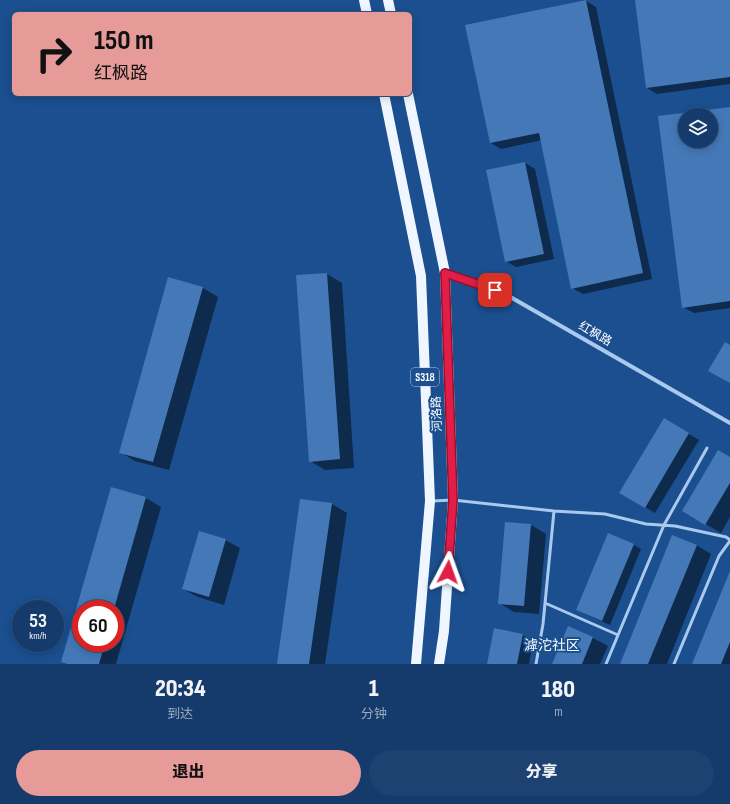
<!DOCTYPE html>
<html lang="zh">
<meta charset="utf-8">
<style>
body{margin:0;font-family:"Sofia Sans Condensed","Noto Sans SC",sans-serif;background:#1d4271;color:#f1f3f6;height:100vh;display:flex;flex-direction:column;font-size:15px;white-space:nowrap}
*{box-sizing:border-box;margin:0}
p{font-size:13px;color:#9dadc1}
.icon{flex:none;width:22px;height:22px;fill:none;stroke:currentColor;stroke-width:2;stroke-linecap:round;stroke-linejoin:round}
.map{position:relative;height:664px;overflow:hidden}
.details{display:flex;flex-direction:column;background:#143b6b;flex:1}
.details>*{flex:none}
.top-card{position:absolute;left:12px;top:12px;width:400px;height:84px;border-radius:6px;box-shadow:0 2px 10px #0003,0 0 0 1px #33557e;background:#e69b98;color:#111;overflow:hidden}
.buttons{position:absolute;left:678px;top:108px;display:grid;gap:8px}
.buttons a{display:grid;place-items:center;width:40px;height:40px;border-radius:50%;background:#143b6b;box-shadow:0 2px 10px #0003,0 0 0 1px #33557e;font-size:20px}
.speed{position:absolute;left:12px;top:600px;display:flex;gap:8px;font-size:20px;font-weight:700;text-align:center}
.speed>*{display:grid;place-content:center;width:52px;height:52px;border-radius:50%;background:#143b6b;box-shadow:0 2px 10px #0003,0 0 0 1px #33557e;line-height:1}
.speed small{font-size:10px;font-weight:400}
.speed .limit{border:6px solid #d22;background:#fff;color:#111}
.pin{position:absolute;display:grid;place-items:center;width:34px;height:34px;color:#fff;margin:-17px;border-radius:8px;box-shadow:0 2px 6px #0006}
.me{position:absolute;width:44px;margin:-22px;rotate:4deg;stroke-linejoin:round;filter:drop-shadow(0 0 3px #0008)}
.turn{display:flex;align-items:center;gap:14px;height:84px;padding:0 16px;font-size:18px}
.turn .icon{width:52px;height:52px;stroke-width:2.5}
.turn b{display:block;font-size:28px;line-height:34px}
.eta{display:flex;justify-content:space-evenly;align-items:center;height:68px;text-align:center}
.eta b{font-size:24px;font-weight:800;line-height:28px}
.cta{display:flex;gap:8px;margin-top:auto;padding:8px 16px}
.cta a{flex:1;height:46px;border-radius:24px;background:#e69b98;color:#111;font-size:16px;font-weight:800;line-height:46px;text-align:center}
.cta a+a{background:#1d4271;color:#f1f3f6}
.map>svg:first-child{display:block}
</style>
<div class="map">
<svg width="730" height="664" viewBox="0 0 730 664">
<rect width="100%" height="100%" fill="#1b4f8f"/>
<path fill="#0007" fill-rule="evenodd" d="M 636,0 L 730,0 L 730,84 L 657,94 L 647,88 Z
M 586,1 L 596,7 L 652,279 L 583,294 L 572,288 L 542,140 L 501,149 L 491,143 Z
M 730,108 L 730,308 L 694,313 L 683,307 L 659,117 ZM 685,115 L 711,115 L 711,141 L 685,141 Z
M 525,163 L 535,169 L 554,259 L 516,267 L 506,261 Z
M 327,274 L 342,283 L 354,468 L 325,470 L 310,461 Z
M 169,279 L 203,288 L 218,297 L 169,470 L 135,461 L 120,452 Z
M 664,419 L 699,440 L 655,513 L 621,493 Z
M 730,458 L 730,517 L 721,533 L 683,511 Z
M 112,488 L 146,498 L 161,507 L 116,664 L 66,664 L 62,662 ZM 81,609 L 115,609 L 115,643 L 81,643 Z
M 332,504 L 347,513 L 325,664 L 278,664 Z
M 531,525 L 546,534 L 539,614 L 514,612 L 499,603 Z
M 225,540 L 240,548 L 224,605 L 198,597 L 183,589 Z
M 634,545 L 641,549 L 610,625 L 585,614 L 577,610 Z
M 696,545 L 711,554 L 667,664 L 621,664 Z
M 730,574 L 730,664 L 693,664 Z
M 569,628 L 593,638 L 608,646 L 600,664 L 554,664 Z
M 523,635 L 533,641 L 529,664 L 488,664 Z"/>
<path fill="#4478b7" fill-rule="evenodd" d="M 586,0 L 643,273 L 571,289 L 539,133 L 490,143 L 465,25 Z
M 635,0 L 730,0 L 730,77 L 646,88 Z
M 730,107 L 730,301 L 682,308 L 658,116 ZM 685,115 L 711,115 L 711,141 L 685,141 Z
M 525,162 L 544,254 L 505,262 L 486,170 Z
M 327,273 L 340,459 L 309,462 L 296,275 Z
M 168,277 L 203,287 L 153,462 L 119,453 Z
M 725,342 L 730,345 L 730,383 L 708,371 Z
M 664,418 L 689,433 L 645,508 L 619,493 Z
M 718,450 L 730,457 L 730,483 L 705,525 L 682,511 Z
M 111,487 L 146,497 L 114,609 L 81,609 L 81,643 L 105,643 L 99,664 L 67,664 L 61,662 Z
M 300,499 L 332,503 L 309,664 L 277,664 Z
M 505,522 L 531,524 L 524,606 L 498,604 Z
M 199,531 L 226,539 L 209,597 L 182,589 Z
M 608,533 L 634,544 L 602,621 L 576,610 Z
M 672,535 L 697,545 L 648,664 L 620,664 Z
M 730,571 L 730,642 L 721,664 L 692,664 Z
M 568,626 L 593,637 L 582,664 L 552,664 Z
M 494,628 L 523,634 L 517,664 L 487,664 Z"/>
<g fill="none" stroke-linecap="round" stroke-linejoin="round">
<path stroke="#a9c9ee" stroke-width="3" d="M 432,501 L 453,500 L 554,511 L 605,514 L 646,524 L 675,526 L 726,537 L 730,540
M 545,603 L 618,635 L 664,525 L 707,448
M 536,664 L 543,624 L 554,511
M 606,664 L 618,635
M 674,664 L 719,556 L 730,541"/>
<path stroke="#a9c9ee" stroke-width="4" d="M 445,273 L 507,295 L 730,423"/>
<path stroke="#f0f6ff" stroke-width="10" d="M 364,0 L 367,14
M 388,0 L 391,14
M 384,94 L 421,276 L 430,501 L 416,664
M 408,94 L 445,273 L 453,500 L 444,631 L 439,664"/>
</g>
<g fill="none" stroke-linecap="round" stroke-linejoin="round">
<g stroke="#92132f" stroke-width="10">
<path id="route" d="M 448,572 L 453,500 L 445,273 L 495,290"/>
</g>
<use href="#route" stroke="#e11d48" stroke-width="7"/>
</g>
<g text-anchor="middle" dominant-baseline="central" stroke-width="4" stroke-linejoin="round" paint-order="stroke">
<rect fill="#1b4f8f" stroke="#bbcadd" stroke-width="1" x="411" y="368" width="28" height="18" rx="3"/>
<g font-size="11" font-weight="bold" fill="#fff">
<text x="425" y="377">S318</text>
</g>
<g font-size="12" fill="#fff" stroke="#1b4f8f">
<text transform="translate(595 334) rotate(30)">红枫路</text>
<text transform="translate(437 414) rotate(-92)">河洛路</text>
</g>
<g font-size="14" fill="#fff" stroke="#1b4f8f">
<text x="552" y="645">滹沱社区</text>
</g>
</g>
</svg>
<div class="buttons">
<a><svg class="icon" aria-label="layers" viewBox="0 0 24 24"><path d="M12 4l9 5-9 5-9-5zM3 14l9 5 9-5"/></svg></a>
</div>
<div class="speed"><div>53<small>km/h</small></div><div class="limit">60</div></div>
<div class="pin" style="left:495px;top:290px;background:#d93025"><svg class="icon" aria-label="arrive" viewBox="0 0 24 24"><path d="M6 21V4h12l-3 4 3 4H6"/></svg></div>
<svg class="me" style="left:448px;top:572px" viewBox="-20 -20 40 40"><path d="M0-17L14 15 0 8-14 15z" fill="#e11d48" stroke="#fff" stroke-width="4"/></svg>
<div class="top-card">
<div class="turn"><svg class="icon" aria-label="right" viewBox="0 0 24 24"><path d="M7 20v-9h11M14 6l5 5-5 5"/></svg><div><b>150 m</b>红枫路</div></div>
</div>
</div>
<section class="details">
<div class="eta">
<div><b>20:34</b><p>到达</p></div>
<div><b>1</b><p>分钟</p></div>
<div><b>180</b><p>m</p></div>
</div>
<div class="cta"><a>退出</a><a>分享</a></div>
</section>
